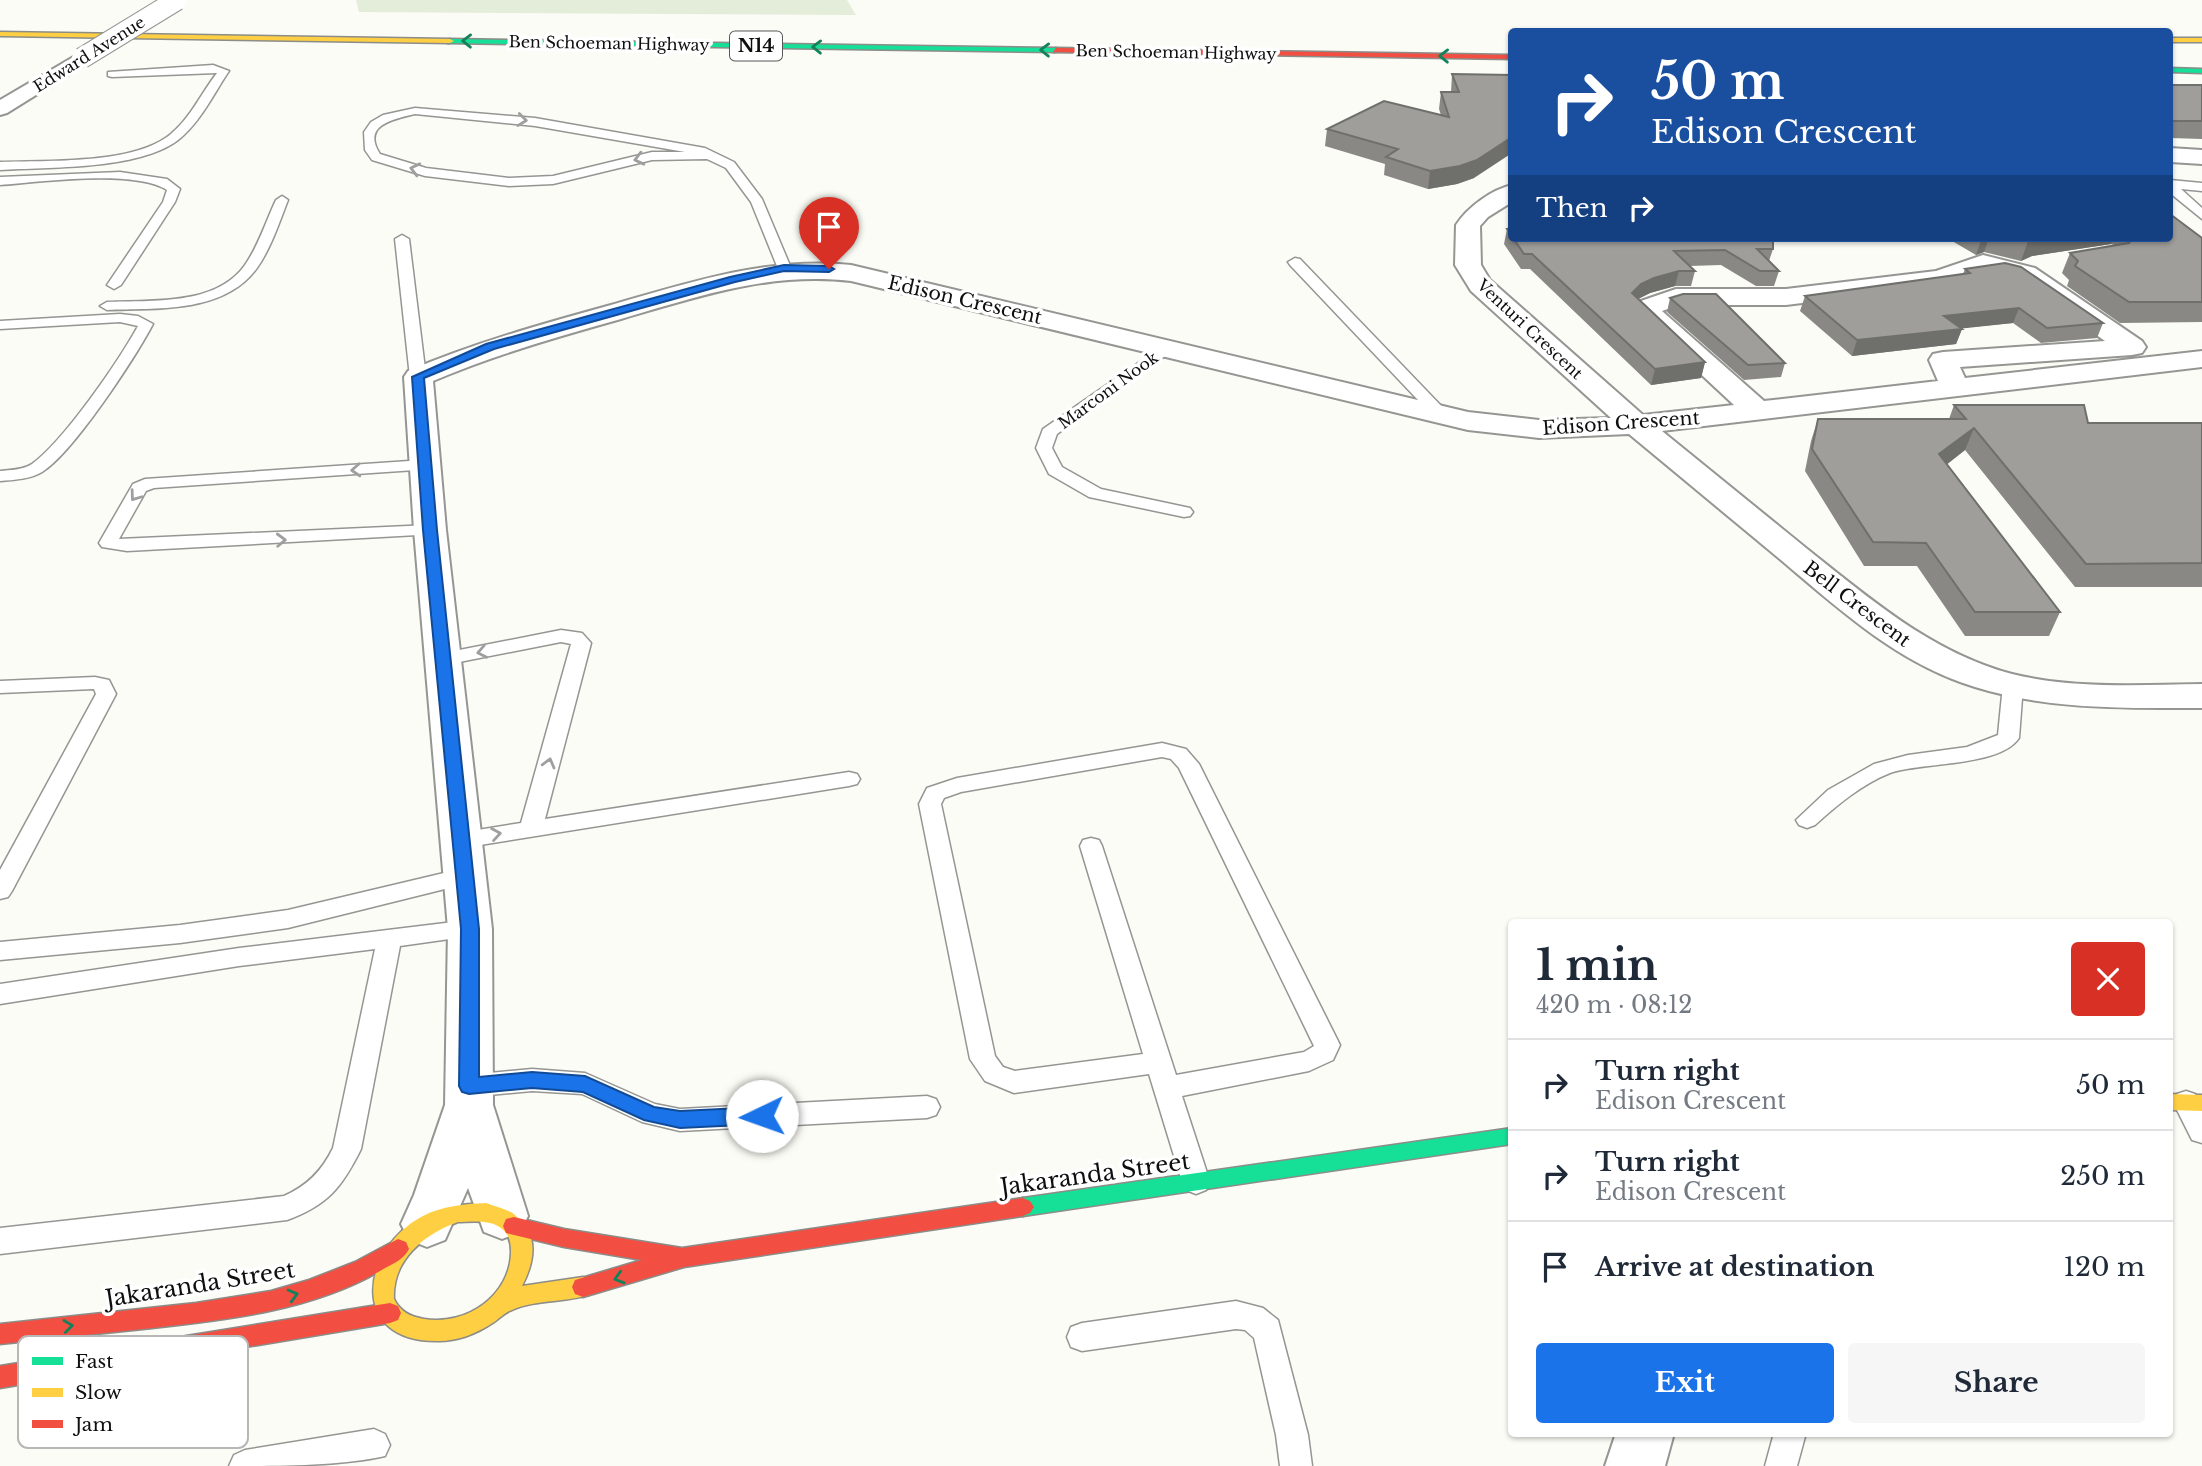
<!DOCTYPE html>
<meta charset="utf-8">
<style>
body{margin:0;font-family:"Libre Baskerville",serif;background:#f6f6f7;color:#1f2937;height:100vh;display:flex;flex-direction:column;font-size:26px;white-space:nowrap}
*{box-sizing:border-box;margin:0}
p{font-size:23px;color:#747a83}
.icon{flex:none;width:38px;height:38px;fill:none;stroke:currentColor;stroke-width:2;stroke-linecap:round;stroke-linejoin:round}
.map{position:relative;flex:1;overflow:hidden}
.drawer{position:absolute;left:1508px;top:919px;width:665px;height:518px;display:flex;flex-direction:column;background:#fff;border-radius:7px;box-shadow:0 2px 5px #0004}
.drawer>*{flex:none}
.guide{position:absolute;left:1508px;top:28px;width:665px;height:214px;border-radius:7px;box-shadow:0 2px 5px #0004;background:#1a4fa0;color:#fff;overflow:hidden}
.pin{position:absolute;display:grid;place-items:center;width:60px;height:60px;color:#fff;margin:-72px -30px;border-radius:50% 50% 50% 0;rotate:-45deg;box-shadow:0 0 7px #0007}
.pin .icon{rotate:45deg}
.me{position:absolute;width:77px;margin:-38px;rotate:267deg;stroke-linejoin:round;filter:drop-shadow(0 0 5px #0008)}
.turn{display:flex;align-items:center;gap:24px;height:147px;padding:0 28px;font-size:32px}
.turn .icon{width:91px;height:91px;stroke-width:2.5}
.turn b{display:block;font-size:49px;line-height:60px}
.then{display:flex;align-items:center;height:66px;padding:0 28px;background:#0003;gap:14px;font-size:26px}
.round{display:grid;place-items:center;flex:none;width:74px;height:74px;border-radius:7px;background:#f6f6f7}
.headline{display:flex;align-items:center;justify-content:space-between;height:119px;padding:0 28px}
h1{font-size:42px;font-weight:800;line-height:52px}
.action{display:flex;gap:14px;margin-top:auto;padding:14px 28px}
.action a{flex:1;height:80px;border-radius:7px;background:#1a73e8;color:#fff;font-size:28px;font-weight:800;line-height:80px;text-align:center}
.action a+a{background:#f6f6f7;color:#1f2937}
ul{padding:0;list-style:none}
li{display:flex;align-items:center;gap:21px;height:91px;padding:0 28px;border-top:2px solid #e0e1e3}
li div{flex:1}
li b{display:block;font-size:26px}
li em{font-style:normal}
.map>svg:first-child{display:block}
</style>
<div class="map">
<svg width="2202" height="1466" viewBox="0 0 2202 1466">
<rect width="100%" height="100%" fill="#fbfcf5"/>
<path fill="#e3edda" d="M 356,0 L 847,0 L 856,15 L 359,12 Z"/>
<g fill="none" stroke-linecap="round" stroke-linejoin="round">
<g stroke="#959693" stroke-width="3">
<path id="lane" d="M 213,65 L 229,71 C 214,93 200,123 178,140 C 139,170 48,167 0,170 L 0,162 C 47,160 136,165 172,133 C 191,117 202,92 217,73 L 112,77 L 108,76 L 108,72 Z
M 415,108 L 535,118 L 705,148 L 734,162 L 762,199 L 791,268 L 784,272 L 779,271 L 751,202 L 726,168 L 707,159 L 652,160 L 553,184 L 509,186 L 425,176 L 372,160 L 365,150 L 364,132 L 371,122 L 383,115 ZM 415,114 L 535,126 L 685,152 L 652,152 L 553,176 L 509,178 L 426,168 L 380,154 C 361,125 394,119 415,114 Z
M 120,172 L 167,179 L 180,189 L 175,202 L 121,285 L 114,289 L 107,285 L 163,202 L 167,190 C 134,169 40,182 0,185 L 0,177 Z
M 2170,180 L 2202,183 L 2202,191 L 2181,189 L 2202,208 L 2202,219 L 2170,193 Z
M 282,196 L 288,200 C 279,223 271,248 257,268 C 224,314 156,308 107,310 L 100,306 L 107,302 C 152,300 216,306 245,265 C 259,245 266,221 276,200 Z
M 402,235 L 409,239 L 426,377 L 418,382 L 410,377 L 395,239 Z
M 1295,258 L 1300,259 L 1448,413 L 1450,416 L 1448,419 L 1436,419 L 1290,265 L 1288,262 Z
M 120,314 L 138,316 L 153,324 C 135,358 73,453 42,472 C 31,479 14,480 0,481 L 0,471 C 10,470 23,470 32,464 C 63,442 119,361 138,326 L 120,322 L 0,329 L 0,321 Z
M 1167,343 L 1172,345 L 1175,348 L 1172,351 L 1057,434 L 1052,448 L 1062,467 L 1101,489 L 1190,508 L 1193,512 L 1190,516 L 1184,517 L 1089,497 L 1049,474 L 1036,448 L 1043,429 Z
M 424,460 L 430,461 L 432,465 L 430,469 L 154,488 L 146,491 L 119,539 L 430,525 L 436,526 L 439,530 L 436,534 L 127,551 L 102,547 L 99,543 L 133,484 L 145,479 Z
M 561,630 L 582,633 L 591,643 L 545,819 L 849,772 L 857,774 L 860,779 L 857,784 L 849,786 L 461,848 L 453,846 L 450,840 L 453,834 L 521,823 L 571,644 L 561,642 L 444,665 L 437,663 L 434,659 L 437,655 L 444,653 Z
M 95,677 L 109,680 L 116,694 L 12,891 L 8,897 L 0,899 L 0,870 L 96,694 L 94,689 L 0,693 L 0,681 Z
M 2013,679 L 2020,681 L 2023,685 L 2019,738 C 2000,767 1921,762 1890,773 C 1862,784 1837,805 1815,825 L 1807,828 L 1799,825 L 1796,820 L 1828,790 L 1874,764 L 1908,755 L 1967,747 L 1998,735 L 2003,685 L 2006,681 Z
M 1162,743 L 1186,749 L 1199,764 L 1340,1045 L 1333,1060 L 1309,1071 L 1182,1096 L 1210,1182 L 1206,1190 L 1196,1194 L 1186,1190 L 1182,1182 L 1149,1074 L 1014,1093 L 985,1081 L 970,1059 L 919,804 L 927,788 L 957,778 ZM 1162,757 L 1171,759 L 1179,768 L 1314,1046 L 1304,1052 L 1176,1075 L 1102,846 L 1099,840 L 1091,838 L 1083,840 L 1080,846 L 1143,1054 L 1015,1071 L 1003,1067 L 995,1056 L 941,804 L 944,798 L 961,792 Z
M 465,868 L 473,870 L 477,876 L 473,882 L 288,928 L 180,943 L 0,960 L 0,942 L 180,925 L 288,910 Z
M 470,920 L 478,923 L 482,929 L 478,935 L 400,946 L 361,1149 C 342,1187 328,1205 287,1220 L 0,1254 L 0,1228 L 284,1196 C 307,1186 322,1171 333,1148 L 375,949 L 239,966 L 0,1004 L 0,984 L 239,948 Z
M 532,1069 L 585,1073 L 655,1104 L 680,1109 L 927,1096 L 936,1099 L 940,1107 L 936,1115 L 927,1118 L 680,1131 L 642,1122 L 582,1094 L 532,1091 L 469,1097 L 460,1094 L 456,1086 L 460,1078 L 469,1075 Z
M 2186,1091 L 2195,1094 L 2202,1106 L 2202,1143 L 2192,1140 L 2173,1102 L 2177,1094 Z
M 1236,1301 L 1263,1308 L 1278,1320 L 1308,1435 L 1312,1466 L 1280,1466 L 1276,1435 L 1254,1338 L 1245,1330 L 1236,1329 L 1082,1351 L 1071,1347 L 1067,1337 L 1071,1327 L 1082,1323 Z
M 374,1429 L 385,1434 L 390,1445 L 385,1456 C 341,1466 277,1466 229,1466 L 234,1455 L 245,1450 Z
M 1774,1433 L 1806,1433 L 1797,1466 L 1765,1466 Z"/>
</g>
<g stroke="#959693" stroke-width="4">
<path id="street" d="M 82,52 L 92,58 L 89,62 L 7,113 L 0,115 L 0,100 Z
M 2170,148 L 2202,150 L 2202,164 L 2170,162 Z
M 1512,185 L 1512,202 L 1488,217 L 1480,226 L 1481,265 L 1490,280 L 1643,415 L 1734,405 L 1631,309 L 1635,303 L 1676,289 L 1786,289 L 1936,271 L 1983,255 L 2035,268 L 2142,341 L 2146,347 L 2142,353 L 2132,355 L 1960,367 L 1965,378 L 2202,351 L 2202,367 L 1662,431 C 1710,470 1758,509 1806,548 C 1869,598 1932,653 2012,674 C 2073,689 2139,685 2202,684 L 2202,708 C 2125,708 2049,710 1975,687 C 1899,664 1840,610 1781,560 C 1730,518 1680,476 1629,434 L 1539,438 L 1468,430 L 851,281 C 768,272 700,296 621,319 C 557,337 494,355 433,381 L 446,530 L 492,929 L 493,1105 L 528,1216 L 520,1232 L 502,1239 L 484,1232 L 468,1188 L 445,1240 L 427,1247 L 409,1240 L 401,1224 L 414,1195 L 445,1105 L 448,929 L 414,530 L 404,377 L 408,371 C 474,343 542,324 611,305 C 692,282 765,257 851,265 L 1468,412 L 1539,420 L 1611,418 L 1471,291 L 1455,265 L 1456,225 C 1468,207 1491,190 1512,185 ZM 1985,271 L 2017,279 L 2105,341 L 1943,352 L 1933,354 L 1929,360 L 1938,381 L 1764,401 L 1662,311 L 1679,305 L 1786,305 L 1940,286 Z
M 1616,1433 L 1674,1433 L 1665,1466 L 1605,1466 Z"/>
</g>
<g stroke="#8c8c89" stroke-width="3">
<path id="fast" d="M 450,39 L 1056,48 L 1060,50 L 1056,52 L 447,43 Z
M 2170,68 L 2202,69 L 2202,73 L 2170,72 Z
M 1512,1128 L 1512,1144 L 1023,1216 L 1016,1213 L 1012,1207 L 1016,1201 L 1023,1198 Z"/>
</g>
<g stroke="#8c8c89" stroke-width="3">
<path id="slow" d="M 0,32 L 450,39 L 454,41 L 450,43 L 0,36 Z
M 2170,38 L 2202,38 L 2202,42 L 2170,42 Z
M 2170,1094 L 2202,1095 L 2202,1111 L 2170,1110 Z
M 486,1203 C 495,1207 509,1209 516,1216 C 540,1235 534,1263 522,1286 L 583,1277 L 591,1280 L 594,1287 L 591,1294 C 566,1303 536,1299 512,1310 C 505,1312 500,1318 494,1322 C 478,1333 458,1341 439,1341 C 347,1343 361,1248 423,1216 C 442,1206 464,1204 486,1203 ZM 458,1222 C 471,1222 489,1219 501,1228 C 509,1234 511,1242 511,1251 C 511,1295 467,1326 424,1319 C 411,1317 400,1312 394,1299 C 392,1260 424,1234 458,1222 Z"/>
</g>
<g stroke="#8c8c89" stroke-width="3">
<path id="jam" d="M 1056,48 L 1512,55 L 1512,59 L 1053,52 Z
M 1023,1198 L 1030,1201 L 1034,1207 L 1030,1213 L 1023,1216 L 684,1267 L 583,1297 L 575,1294 L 572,1287 L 575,1280 L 642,1260 L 564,1247 L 514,1235 L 506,1233 L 503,1226 L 506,1219 L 514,1217 L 564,1229 L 682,1248 Z
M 398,1239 L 406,1242 L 409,1249 C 404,1260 390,1265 380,1271 C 309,1312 223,1320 143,1329 C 95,1334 48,1339 0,1344 L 0,1324 L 196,1303 L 271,1291 L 309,1280 L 355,1262 Z
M 390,1303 L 398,1306 L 401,1313 L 398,1320 L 390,1323 L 0,1388 L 0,1366 Z"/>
</g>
<use href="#lane" fill="#fefffe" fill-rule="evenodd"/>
<use href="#street" fill="#fefffe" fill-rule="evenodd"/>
<use href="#fast" fill="#16e098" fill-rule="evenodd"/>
<use href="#slow" fill="#ffcf43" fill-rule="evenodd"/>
<use href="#jam" fill="#f24e42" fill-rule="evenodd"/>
<g stroke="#959693" stroke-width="22" stroke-linecap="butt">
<path id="street-bridge" d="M 82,58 L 177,0"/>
</g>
<use href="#street-bridge" stroke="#fefffe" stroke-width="20"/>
</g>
<path fill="#898884" d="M 1452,74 L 1512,75 L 1474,178 L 1457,184 L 1428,189 L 1384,175 L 1385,164 L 1325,146 L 1327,129 L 1441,115 L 1439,109 L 1441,92 L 1451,92 Z
M 2170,85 L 2202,85 L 2202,139 L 2170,138 Z
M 1512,228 L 1512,238 L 1773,238 L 1773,249 L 1769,261 L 1779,271 L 1774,286 L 1756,286 L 1721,265 L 1689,266 L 1695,271 L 1691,286 L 1675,286 L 1650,293 L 1638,299 L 1705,362 L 1701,378 L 1651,385 L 1530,269 L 1521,269 L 1504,244 L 1507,229 Z
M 1947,238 L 2202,238 L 2202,322 L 2120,323 L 2067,286 L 2069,280 L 2062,273 L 2070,253 L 2114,245 L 2111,244 L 2032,256 L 2021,261 L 1984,252 L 1976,255 Z
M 1965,269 L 2103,323 L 2097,338 L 2041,343 L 2013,323 L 1961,328 L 1962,329 L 1956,344 L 1852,356 L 1800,311 L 1805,296 L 1963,274 Z
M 1670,298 L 1785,363 L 1781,377 L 1744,380 L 1667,312 Z
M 1954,405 L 2088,423 L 2202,423 L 2202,587 L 2075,587 L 1965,450 L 1947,464 L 2060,612 L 2049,636 L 1965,636 L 1917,566 L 1864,566 L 1805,471 L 1811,441 L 1818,419 L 1949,419 Z"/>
<path fill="#6f6f6c" d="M 1512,137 L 1512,153 L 1474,178 L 1457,184 L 1428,189 L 1430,171 Z
M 1982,238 L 1989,238 L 1984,252 L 1976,255 Z
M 2036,238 L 2113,238 L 2111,244 L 2032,256 L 2021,261 L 2028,241 Z
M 1679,271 L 1675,286 L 1650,293 L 1638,299 L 1632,293 L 1641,284 L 1654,278 Z
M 2019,308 L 2013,323 L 1939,331 L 1944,316 Z
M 1962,329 L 1956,344 L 1852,356 L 1857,340 Z
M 1705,362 L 1701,378 L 1651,385 L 1655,369 Z
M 1974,428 L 1965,450 L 1931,477 L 1939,454 Z"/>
<path fill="#9f9e9a" stroke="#6f6f6c" stroke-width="2" d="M 1452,74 L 1512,75 L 1512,137 L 1477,160 L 1460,166 L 1430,171 L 1386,157 L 1398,149 L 1327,129 L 1384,101 L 1449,117 L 1441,92 L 1459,92 Z
M 2170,85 L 2202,85 L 2202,121 L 2170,121 Z
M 2170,214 L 2202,238 L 2202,302 L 2129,302 L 2075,266 L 2078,261 L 2070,253 L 2129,243 L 2133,238 L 2170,238 Z
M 1512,228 L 1512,236 L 1507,229 Z
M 1513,238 L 1773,238 L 1773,249 L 1757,249 L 1779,271 L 1760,271 L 1725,250 L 1674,251 L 1695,271 L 1679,271 L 1654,278 L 1641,284 L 1632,293 L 1705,362 L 1655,369 L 1532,254 L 1524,254 Z
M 2013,238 L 2036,238 L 2028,241 Z
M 2005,263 L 2021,267 L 2103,323 L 2047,328 L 2019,308 L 1944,316 L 1962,329 L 1857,340 L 1805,296 L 1970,273 L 1965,269 Z
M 1683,294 L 1716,294 L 1785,363 L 1748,365 L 1670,298 Z
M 1954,405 L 2084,405 L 2088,423 L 2202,423 L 2202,563 L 2086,564 L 1974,428 L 1939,454 L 2060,612 L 1975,612 L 1926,543 L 1873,542 L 1812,449 L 1818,419 L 1966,419 Z"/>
<defs><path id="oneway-chevron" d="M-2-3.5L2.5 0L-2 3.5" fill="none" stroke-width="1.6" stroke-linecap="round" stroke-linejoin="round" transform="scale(1.75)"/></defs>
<g stroke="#13825a">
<use href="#oneway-chevron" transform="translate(467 41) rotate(-179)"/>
<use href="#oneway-chevron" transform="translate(817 47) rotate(-179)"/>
<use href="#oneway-chevron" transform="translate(1045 50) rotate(-179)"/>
<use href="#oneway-chevron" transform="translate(1444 56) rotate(-179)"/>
<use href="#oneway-chevron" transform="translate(619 1278) rotate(164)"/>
<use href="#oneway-chevron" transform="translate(293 1295) rotate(-15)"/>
<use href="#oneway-chevron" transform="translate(68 1326) rotate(-7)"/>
</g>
<g stroke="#9e9f9e">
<use href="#oneway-chevron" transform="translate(522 120) rotate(7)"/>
<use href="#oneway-chevron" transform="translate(639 159) rotate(166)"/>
<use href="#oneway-chevron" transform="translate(415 169) rotate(-166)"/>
<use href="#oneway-chevron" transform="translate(356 470) rotate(177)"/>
<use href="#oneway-chevron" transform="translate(135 496) rotate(126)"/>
<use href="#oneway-chevron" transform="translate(281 540) rotate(-2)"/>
<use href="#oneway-chevron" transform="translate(482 652) rotate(169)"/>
<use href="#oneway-chevron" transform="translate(549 763) rotate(-75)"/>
<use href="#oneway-chevron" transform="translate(496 834) rotate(-9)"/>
</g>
<path fill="#1a73e8" stroke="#114b97" stroke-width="2" d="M 784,265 L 829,266 L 834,269 L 829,272 L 784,271 L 735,282 L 494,349 L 424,378 L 437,530 L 479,929 L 479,1077 L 532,1072 L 585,1076 L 654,1107 L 680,1111 L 762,1107 L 769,1110 L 772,1116 L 769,1122 L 762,1124 L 680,1128 L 644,1120 L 583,1092 L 532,1088 L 469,1094 L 462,1092 L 459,1086 L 461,929 L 423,530 L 412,377 L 486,344 L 730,277 Z"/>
<g text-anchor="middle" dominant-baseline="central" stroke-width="7" stroke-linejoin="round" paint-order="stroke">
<g font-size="16" fill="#0f0f0f" stroke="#fff">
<text transform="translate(609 43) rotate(1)">Ben Schoeman Highway</text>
<text transform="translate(1176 52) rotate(1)">Ben Schoeman Highway</text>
<text transform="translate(89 54) rotate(-32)">Edward Avenue</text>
<text transform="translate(1530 329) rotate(43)">Venturi Crescent</text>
<text transform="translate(1108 390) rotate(-36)">Marconi Nook</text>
</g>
<rect fill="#fff" stroke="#575757" stroke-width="2" x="730" y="31.5" width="52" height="29" rx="5"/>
<g font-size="18" font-weight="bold" fill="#0f0f0f">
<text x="756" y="46">N14</text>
</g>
<g font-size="19" fill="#0f0f0f" stroke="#fff">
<text transform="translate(965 300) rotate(13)">Edison Crescent</text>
<text transform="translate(1621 423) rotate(-4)">Edison Crescent</text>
<text transform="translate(1857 604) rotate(37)">Bell Crescent</text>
</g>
<g font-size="23" fill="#0f0f0f" stroke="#fff">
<text transform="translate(1095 1174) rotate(-8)">Jakaranda Street</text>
<text transform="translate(200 1284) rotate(-9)">Jakaranda Street</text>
</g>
</g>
<rect x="18" y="1336" width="230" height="112" rx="10" fill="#fff" stroke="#b7b7b7" stroke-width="2"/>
<rect x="32" y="1357" width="31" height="8" fill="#16e098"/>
<rect x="32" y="1388" width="31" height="9" fill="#ffcf43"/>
<rect x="32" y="1420" width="31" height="8" fill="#f24e42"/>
<g font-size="19" fill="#0f0f0f">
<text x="75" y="1368">Fast</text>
<text x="75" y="1399">Slow</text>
<text x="75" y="1431">Jam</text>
</g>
</svg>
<div class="pin" style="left:829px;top:269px;background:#d93025"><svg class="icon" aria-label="arrive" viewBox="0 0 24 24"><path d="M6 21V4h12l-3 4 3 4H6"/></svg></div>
<svg class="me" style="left:762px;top:1116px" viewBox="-20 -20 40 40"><circle r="19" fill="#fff"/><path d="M0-13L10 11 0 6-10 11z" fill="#1a73e8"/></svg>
<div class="guide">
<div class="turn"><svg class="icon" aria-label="right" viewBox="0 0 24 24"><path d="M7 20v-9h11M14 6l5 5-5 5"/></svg><div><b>50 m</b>Edison Crescent</div></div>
<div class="then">Then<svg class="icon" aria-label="right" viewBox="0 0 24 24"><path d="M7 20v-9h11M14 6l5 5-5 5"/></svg></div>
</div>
<section class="drawer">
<div class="headline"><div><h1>1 min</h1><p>420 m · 08:12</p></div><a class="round" style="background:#d93025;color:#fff"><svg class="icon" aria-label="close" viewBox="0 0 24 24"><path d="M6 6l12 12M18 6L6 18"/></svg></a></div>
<ul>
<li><svg class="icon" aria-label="right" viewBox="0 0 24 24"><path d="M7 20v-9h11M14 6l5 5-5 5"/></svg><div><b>Turn right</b><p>Edison Crescent</p></div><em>50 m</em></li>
<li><svg class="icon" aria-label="right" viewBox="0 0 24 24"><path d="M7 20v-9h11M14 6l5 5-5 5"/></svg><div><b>Turn right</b><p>Edison Crescent</p></div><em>250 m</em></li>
<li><svg class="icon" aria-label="arrive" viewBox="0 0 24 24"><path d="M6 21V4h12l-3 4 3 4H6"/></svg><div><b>Arrive at destination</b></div><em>120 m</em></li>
</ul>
<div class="action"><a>Exit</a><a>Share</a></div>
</section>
</div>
